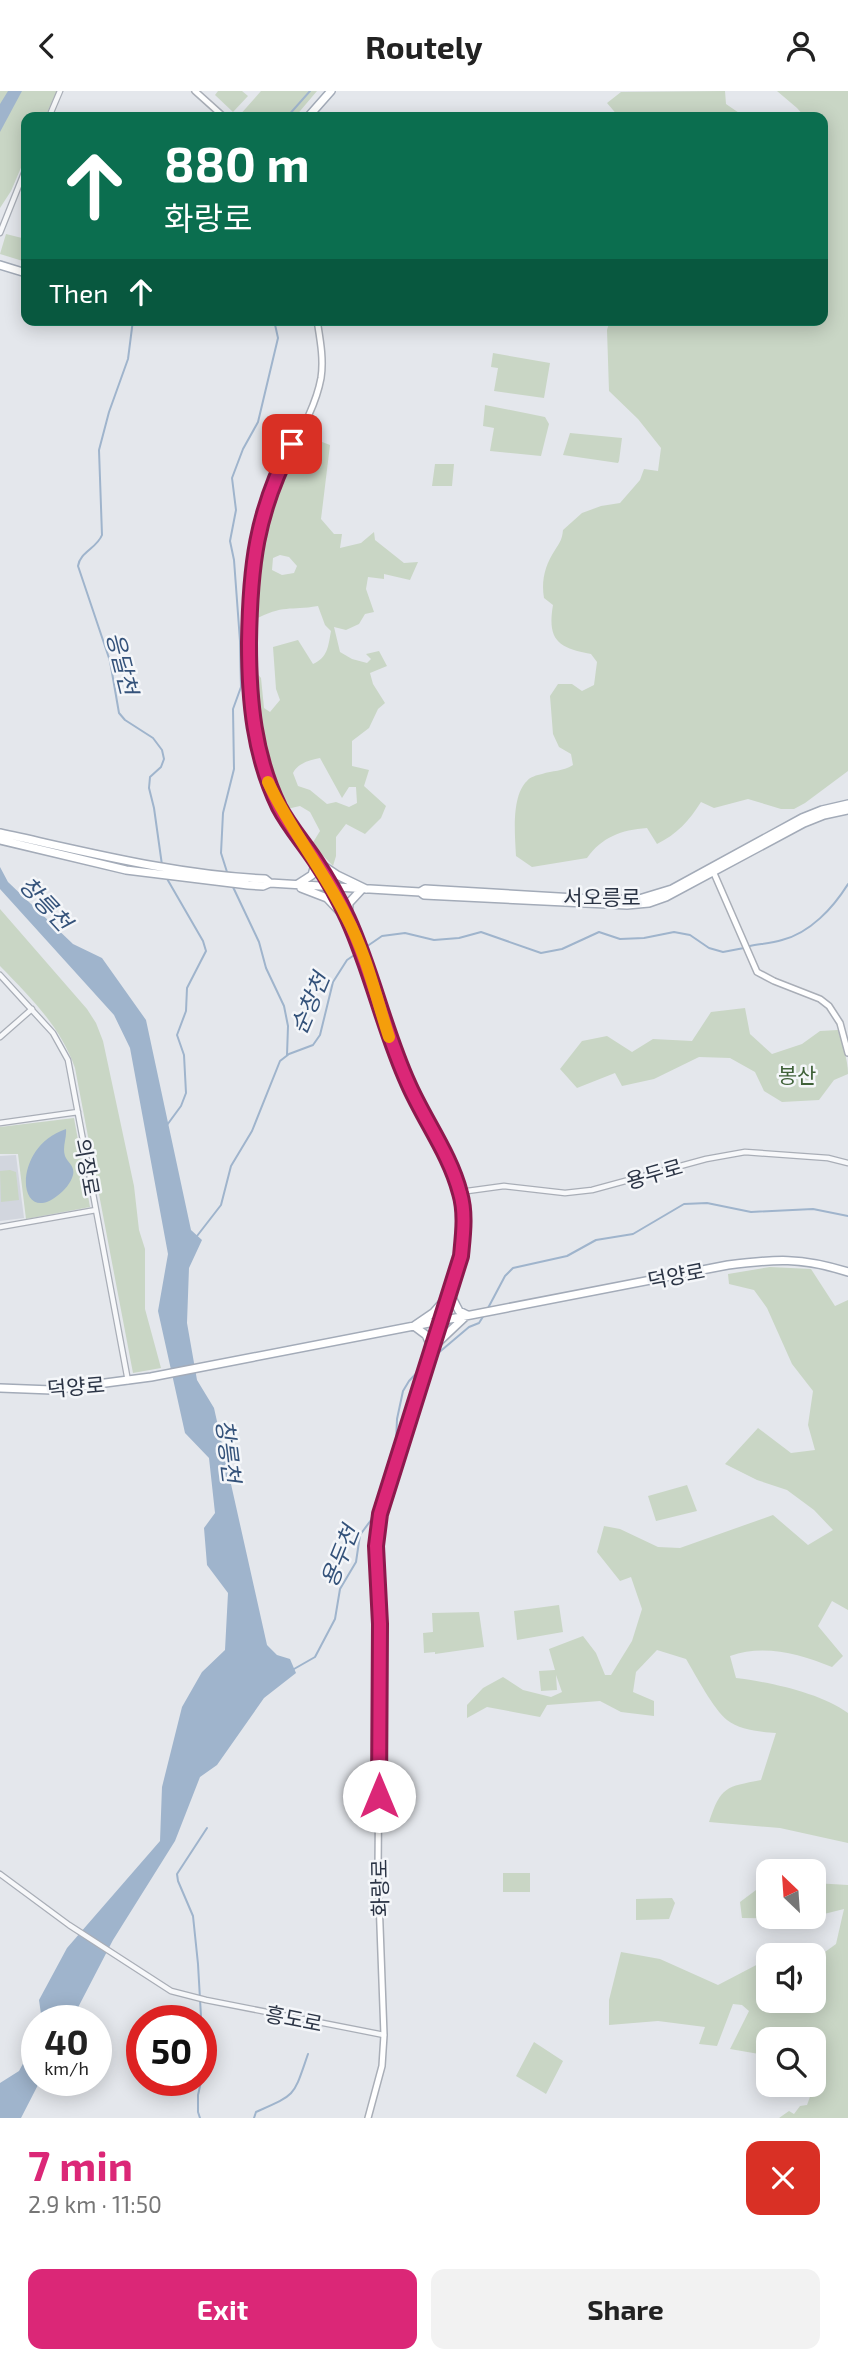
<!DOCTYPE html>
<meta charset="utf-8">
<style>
body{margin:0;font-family:"Exo 2","Noto Sans KR",sans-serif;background:#f2f2f2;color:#222;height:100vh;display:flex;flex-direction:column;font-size:26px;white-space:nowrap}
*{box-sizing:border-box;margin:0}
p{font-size:23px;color:#767676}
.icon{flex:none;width:38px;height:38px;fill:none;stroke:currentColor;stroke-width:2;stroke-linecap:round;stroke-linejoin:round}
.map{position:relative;height:2027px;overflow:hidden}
.panel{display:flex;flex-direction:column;background:#fff;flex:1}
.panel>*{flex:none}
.hud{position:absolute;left:21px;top:21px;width:807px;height:214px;border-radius:14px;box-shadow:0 4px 18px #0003;background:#0b6e4f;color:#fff;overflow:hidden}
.needle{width:46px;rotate:335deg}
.buttons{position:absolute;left:756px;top:1768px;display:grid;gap:14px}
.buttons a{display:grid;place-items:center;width:70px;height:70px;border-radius:14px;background:#fff;box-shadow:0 4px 18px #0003;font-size:35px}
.speed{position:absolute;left:21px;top:1914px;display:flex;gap:14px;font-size:35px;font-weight:700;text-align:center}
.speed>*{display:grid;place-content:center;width:91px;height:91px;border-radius:50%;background:#fff;box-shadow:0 4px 18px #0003;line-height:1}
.speed small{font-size:18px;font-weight:400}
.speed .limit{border:10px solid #d22;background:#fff;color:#111}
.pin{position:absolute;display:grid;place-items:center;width:60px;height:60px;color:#fff;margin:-30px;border-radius:14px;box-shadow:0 4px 10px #0006}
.me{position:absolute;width:77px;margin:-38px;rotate:0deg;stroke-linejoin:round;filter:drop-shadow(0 0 5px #0008)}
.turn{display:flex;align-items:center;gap:24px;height:147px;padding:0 28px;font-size:32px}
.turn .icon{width:91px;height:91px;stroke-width:2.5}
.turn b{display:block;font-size:49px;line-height:60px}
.then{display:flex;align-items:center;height:66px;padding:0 28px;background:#0003;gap:14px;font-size:26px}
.round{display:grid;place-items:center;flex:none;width:74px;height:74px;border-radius:14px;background:#f2f2f2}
.overview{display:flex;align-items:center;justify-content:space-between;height:119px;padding:0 28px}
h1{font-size:42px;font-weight:700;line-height:52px;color:#db2777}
.button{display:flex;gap:14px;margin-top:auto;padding:14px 28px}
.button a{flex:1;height:80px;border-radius:14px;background:#db2777;color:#fff;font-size:28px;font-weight:700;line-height:80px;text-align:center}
.button a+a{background:#f2f2f2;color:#222}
header{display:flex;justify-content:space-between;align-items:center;height:91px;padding:0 28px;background:#fff;font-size:32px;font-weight:700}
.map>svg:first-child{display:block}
</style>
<header><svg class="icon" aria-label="back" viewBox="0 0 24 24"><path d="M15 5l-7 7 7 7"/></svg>Routely<svg class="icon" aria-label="person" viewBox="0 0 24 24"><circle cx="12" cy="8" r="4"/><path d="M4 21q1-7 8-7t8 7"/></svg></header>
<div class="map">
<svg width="848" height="2027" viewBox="0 0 848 2027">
<rect width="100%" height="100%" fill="#e4e7ec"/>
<path fill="#d2d6de" d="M 16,1064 L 24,1127 L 0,1130 L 0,1065 Z"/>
<path fill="#c9d6c5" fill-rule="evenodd" d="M 0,0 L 57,0 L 45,26 L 26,26 L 26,65 L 11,100 L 0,117 Z
M 218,0 L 242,0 L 248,5 L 233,21 L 215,4 Z
M 261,0 L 317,0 L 295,26 L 238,26 Z
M 725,0 L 726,13 L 745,26 L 619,26 L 607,12 L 621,1 Z
M 777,0 L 848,0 L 848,680 L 805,712 L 794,718 L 781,718 L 748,708 L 714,717 L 701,711 C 689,730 677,743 657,753 L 647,737 C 621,739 602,746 587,767 L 532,776 L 516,765 C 515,745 511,705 527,690 C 530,686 537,684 542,683 C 553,679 562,681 573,674 L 571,663 L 559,656 L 553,643 L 550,605 L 558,593 L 572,593 L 582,600 L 594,594 L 597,571 L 591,563 C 558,557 547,549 553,514 L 544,507 C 541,490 545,474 555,459 C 560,451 562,449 563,439 L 582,422 L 601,415 L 620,412 L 640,389 L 644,378 L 658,380 L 661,357 L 638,328 L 609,300 L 607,239 L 610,229 L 822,229 L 822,26 L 805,26 L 797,17 Z
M 6,143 L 26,148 L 26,171 L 0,163 Z
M 493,262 L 550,272 L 544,307 L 494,300 L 498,277 L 491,276 Z
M 485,314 L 545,326 L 549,333 L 541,365 L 490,360 L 494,337 L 483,335 Z
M 308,335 L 316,338 L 317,349 L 330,354 L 321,428 L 334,443 L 342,443 L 340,457 L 361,452 L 374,441 L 375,449 L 404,472 L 418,471 L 410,489 L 384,483 L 384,488 L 368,486 L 366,498 L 374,521 L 365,523 L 359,533 L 346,539 L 334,536 L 340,561 L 352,568 L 367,572 L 371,568 L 366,563 L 379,560 L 387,575 L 370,582 L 373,593 L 385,612 L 378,618 L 369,637 L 352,650 L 352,675 L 369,679 L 364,695 L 386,715 L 381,727 L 365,743 L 346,733 L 336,746 L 336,765 L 333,775 L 312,753 L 320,740 L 310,721 L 300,715 L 287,718 C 271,684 244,617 256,581 L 261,587 L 264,617 L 270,621 L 280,609 L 276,598 L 273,556 L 298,549 L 313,573 C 328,566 328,556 331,540 L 325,534 L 318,515 C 289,520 284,513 254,529 C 250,492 267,411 283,378 C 290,363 299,349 308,335 ZM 280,464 L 289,466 L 297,475 L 294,482 L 282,484 L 272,479 L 273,467 ZM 320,667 L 342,707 L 349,696 L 356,696 L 357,712 L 349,716 L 336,711 L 327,713 L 310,699 L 298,695 L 293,682 C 298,672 310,669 320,667 Z
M 570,342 L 622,347 L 619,370 L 618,372 L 563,364 Z
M 435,373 L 454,373 L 452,395 L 432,395 Z
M 0,818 L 87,918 L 96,932 L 103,950 L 134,1095 L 139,1139 L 145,1158 L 145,1218 L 161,1277 L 133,1282 L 75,977 C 61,936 30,906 0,875 Z
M 745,917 L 750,943 L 772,963 L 802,953 L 820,940 L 838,939 C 842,954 848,968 848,983 L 834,989 L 819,1009 L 782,1011 L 764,1000 L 755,981 L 730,967 L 699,966 L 654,988 L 622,995 L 615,982 L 577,997 L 560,978 L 582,950 L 607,945 L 632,961 L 653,948 L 692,950 L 711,921 Z
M 74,1027 L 90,1116 L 26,1128 L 18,1063 L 0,1063 L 0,1036 Z
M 10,1079 L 16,1081 L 19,1109 L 1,1111 L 0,1080 Z
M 770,1176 L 811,1178 L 835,1215 L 848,1209 L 848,1519 L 832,1510 L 818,1535 L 843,1565 L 832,1576 C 799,1563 764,1553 730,1565 L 736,1587 C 769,1591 821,1602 848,1622 L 848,1752 L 780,1737 L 709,1731 C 721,1695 726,1696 761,1689 L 776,1642 C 761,1641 739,1639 727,1629 C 714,1619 695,1583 686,1568 L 657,1559 L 636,1581 L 633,1601 L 654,1610 L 654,1625 L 621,1621 L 600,1610 L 547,1614 L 540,1626 L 487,1616 L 467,1627 L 467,1614 L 483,1597 L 503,1586 L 523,1599 L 551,1606 L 562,1601 L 556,1584 L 557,1599 L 541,1600 L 539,1580 L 555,1579 L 549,1558 L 583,1545 L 596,1562 L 605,1584 L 611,1584 L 632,1550 L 642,1518 L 631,1486 L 620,1490 L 597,1461 L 604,1435 L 620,1438 L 658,1456 L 680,1457 L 773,1424 L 808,1454 L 833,1439 L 814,1419 L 787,1399 L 757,1389 L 725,1373 L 758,1337 L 791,1362 L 815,1359 L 808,1334 L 813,1300 L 792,1273 L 767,1217 L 754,1199 L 729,1193 L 728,1183 Z
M 687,1394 L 697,1420 L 656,1430 L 648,1405 Z
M 559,1514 L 563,1541 L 517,1549 L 514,1520 Z
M 479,1521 L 484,1556 L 435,1563 L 435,1561 L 424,1562 L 423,1542 L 433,1541 L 432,1522 Z
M 503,1782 L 530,1782 L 530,1801 L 503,1801 Z
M 768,1790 L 768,1825 L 814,1825 L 814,1792 L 848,1794 L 848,2027 L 779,2027 L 789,2020 L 794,2023 L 800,2015 L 807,2014 L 811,2003 L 809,1999 L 785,1997 L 776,1993 L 814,1993 L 814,1948 L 768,1948 L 768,1970 L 759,1963 L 730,1958 L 749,1920 L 742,1914 L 733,1913 L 717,1955 L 699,1953 L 705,1936 L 658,1930 L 609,1934 L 609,1909 L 621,1861 L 660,1868 L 718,1894 L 764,1870 L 768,1870 L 768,1909 L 814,1909 L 814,1869 L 836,1853 L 844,1818 L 804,1828 L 742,1827 L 740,1811 Z
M 672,1807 L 675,1812 L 669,1828 L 636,1829 L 636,1808 Z
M 534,1951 L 563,1970 L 546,2003 L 516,1985 Z"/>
<path fill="#9fb4cc" d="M 8,0 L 22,0 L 0,41 L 0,13 Z
M 0,776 L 8,791 L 73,853 L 102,867 L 146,929 L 191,1139 L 202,1149 L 189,1177 L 187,1232 L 197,1289 L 214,1317 L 267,1554 L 277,1564 L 290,1568 L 296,1582 L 264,1607 L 217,1674 L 200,1686 L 175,1750 L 113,1849 L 71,1930 L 42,1930 L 39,1909 L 67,1857 L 160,1750 L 162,1696 L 182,1616 L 202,1581 L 225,1559 L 228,1502 L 207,1474 L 204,1437 L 215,1422 L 209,1367 L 185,1342 L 158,1220 L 168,1163 L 130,957 L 114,924 L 0,798 Z
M 66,1038 C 67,1047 62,1056 65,1065 C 68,1072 75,1075 73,1084 C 71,1092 64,1100 57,1105 C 17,1136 11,1056 66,1038 Z
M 37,1947 L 37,1990 L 40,1990 L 21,2027 L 0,2027 L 0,1992 L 19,1980 Z"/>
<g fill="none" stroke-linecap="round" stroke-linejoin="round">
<path stroke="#9fb4cc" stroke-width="2" d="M 287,26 L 310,0
M 133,229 L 128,268 L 109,321 L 99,359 L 102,444 C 97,457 80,461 78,475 L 110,570 L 119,622 L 125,629 L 153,647 L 162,659 L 164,668 L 161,676 L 150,686 L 149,697 L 154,717 L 162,774
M 227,781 L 221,762 L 223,722 L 234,678 L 233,618 L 241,596 L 240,550 L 234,469 L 230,450 L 236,419 L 232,387 L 243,358 L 258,331 L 278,247 L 274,229
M 166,786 L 203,850 L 206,860 L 187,897 L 186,920 L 177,944 L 184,964 L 186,1002 L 181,1015 L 167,1034
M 233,796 L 259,851 L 266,877 L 284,915 L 288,935 L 287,964
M 750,855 C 760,853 772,852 782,849 C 810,842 833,817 848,793
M 197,1145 L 221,1114 L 231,1075 L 252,1040 L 280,970 L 289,963 L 313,954 L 320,944 L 333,891 L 347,869 L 382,845 L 405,842 L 434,849 L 459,847 L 481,841 L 541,862 L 562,858 L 599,841 L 620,848 L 644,847 L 674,841 L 690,844 L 709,857 L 723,861 L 744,857
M 487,1219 L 505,1185 L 513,1177 L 567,1165 L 596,1149 L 633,1143 L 684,1113 L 707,1112 L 751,1121 L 813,1118 L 848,1125
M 430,1269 L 469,1236 L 479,1232 L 484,1224
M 294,1578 L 315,1566 L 335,1528 L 340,1498 L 356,1471 L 360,1444 L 371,1429 L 396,1352 L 397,1328 L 403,1300 L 409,1290 L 426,1272
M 200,2027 L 198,2021 L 198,2004 L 204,1978 L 198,1873 L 193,1825 L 178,1790 L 177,1783 L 207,1737
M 254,2027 L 256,2021 C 297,2003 293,2006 308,1963"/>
<g stroke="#a9aeb7" stroke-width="7">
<path id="tertiary" d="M 49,26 L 60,0
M 0,142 L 26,77
M 0,884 L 53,942 L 68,969 L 128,1290
M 0,946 L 32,918
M 0,1032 L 78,1021
M 460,1101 L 504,1095 L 565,1102 L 592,1099 L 706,1068 L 745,1061 L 828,1067 L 848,1072
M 0,1136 L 96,1119
M 0,1783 L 69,1834 L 171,1900 L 206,1909 L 384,1944"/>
</g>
<g stroke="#a9aeb7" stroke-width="8">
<path id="secondary" d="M 195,0 L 224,26
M 317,229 C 320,248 324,268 321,287 C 313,330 282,367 267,408 C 245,471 244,568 253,634 C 257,668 270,705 289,733 C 304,755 320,775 333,799 C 363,854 376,915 399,972 C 409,997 421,1021 433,1044 C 443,1062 455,1081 460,1101 C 466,1122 464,1144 461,1165 L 380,1423 L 376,1455 L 380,1533 L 378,1781 L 384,1944 L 382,1975 L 368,2027
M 713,780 L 757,881 L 774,890 L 820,908 L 829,915 L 840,932 L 848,962"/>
</g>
<g stroke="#a3abb8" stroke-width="10">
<path id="primary" d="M 308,26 L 331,0
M 0,174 L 26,182
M 0,742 C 88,761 175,784 265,788 L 270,792 L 420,801 L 424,804 L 627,814 L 649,812 L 666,806 L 804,732 L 824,724 L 848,719
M 0,749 L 126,779 L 248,794 L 263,795 L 270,792
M 298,793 L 312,784 L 316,770 L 337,784 L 366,798
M 301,797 L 327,807 L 348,829
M 420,801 L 425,798 L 442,799 L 609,809 L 639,808 L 672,798 L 802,727 L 822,719 L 848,713
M 348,828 L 349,812 L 362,798
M 450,1203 L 459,1220 L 467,1224 L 432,1257 L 426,1244 L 414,1235 L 433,1222 Z
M 0,1297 L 52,1299 L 151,1286 L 728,1174 C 775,1168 801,1166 848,1181"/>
</g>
<use href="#tertiary" stroke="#f7f8fa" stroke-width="4.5"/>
<use href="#secondary" stroke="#fff" stroke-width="5"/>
<use href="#primary" stroke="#fff" stroke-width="7"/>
</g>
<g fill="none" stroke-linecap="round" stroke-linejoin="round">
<g stroke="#8e194d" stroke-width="18">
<path id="route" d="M 292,353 C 256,422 250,476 249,552 C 249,610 254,664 279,716 C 289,735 303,751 315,769 C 327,787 339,808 348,828 C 372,881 384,939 408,992 C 424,1029 450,1063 460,1102 C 466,1122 463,1144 461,1165 L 380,1423 L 376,1455 L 380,1533 L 379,1705"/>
</g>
<use href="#route" stroke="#db2777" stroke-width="12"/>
<path stroke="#f59e0b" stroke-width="12" d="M 268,691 C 290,739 323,778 346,825 C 366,862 376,906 389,946"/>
</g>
<g text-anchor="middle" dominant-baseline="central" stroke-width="5" stroke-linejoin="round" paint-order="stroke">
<g font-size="21" fill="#2b3445" stroke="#f4f6f9">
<text x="602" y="805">서오릉로</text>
<text transform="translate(88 1076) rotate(80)">의장로</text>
<text transform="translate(654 1082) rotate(-16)">용두로</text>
<text transform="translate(676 1184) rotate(-11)">덕양로</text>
<text transform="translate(76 1295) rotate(-5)">덕양로</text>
<text transform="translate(379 1797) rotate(-91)">화랑로</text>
<text transform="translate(294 1927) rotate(11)">흥도로</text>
</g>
<g font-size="21" fill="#3f6138" stroke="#f4f6f9">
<text x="797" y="983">봉산</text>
</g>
<g font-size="23" font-style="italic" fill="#34527a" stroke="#f4f6f9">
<text transform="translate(123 572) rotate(76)">응달천</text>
<text transform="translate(46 812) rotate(47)">창릉천</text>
<text transform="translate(309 912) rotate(-67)">순창천</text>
<text transform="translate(229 1360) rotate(83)">창릉천</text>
<text transform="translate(339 1465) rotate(-68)">용두천</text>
</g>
</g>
</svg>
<div class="buttons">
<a><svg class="needle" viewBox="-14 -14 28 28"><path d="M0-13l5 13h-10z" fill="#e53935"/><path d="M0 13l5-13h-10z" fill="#767676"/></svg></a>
<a><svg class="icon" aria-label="sound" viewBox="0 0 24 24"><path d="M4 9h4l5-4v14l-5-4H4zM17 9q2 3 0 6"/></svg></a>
<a><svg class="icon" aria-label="search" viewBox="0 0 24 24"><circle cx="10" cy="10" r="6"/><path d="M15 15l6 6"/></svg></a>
</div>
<div class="speed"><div>40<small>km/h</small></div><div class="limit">50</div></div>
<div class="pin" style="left:292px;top:353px;background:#d93025"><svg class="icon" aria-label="arrive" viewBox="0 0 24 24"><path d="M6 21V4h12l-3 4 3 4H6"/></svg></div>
<svg class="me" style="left:379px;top:1705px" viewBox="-20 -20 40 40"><circle r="19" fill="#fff"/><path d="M0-13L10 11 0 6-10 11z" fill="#db2777"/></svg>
<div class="hud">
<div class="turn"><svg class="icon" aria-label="ahead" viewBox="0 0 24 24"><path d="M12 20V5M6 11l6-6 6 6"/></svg><div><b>880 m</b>화랑로</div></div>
<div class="then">Then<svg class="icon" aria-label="ahead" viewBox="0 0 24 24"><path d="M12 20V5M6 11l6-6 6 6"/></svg></div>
</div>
</div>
<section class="panel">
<div class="overview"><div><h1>7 min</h1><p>2.9 km · 11:50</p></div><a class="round" style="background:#d93025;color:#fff"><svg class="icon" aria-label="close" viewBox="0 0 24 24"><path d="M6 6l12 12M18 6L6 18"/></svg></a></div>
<div class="button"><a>Exit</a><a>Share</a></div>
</section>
